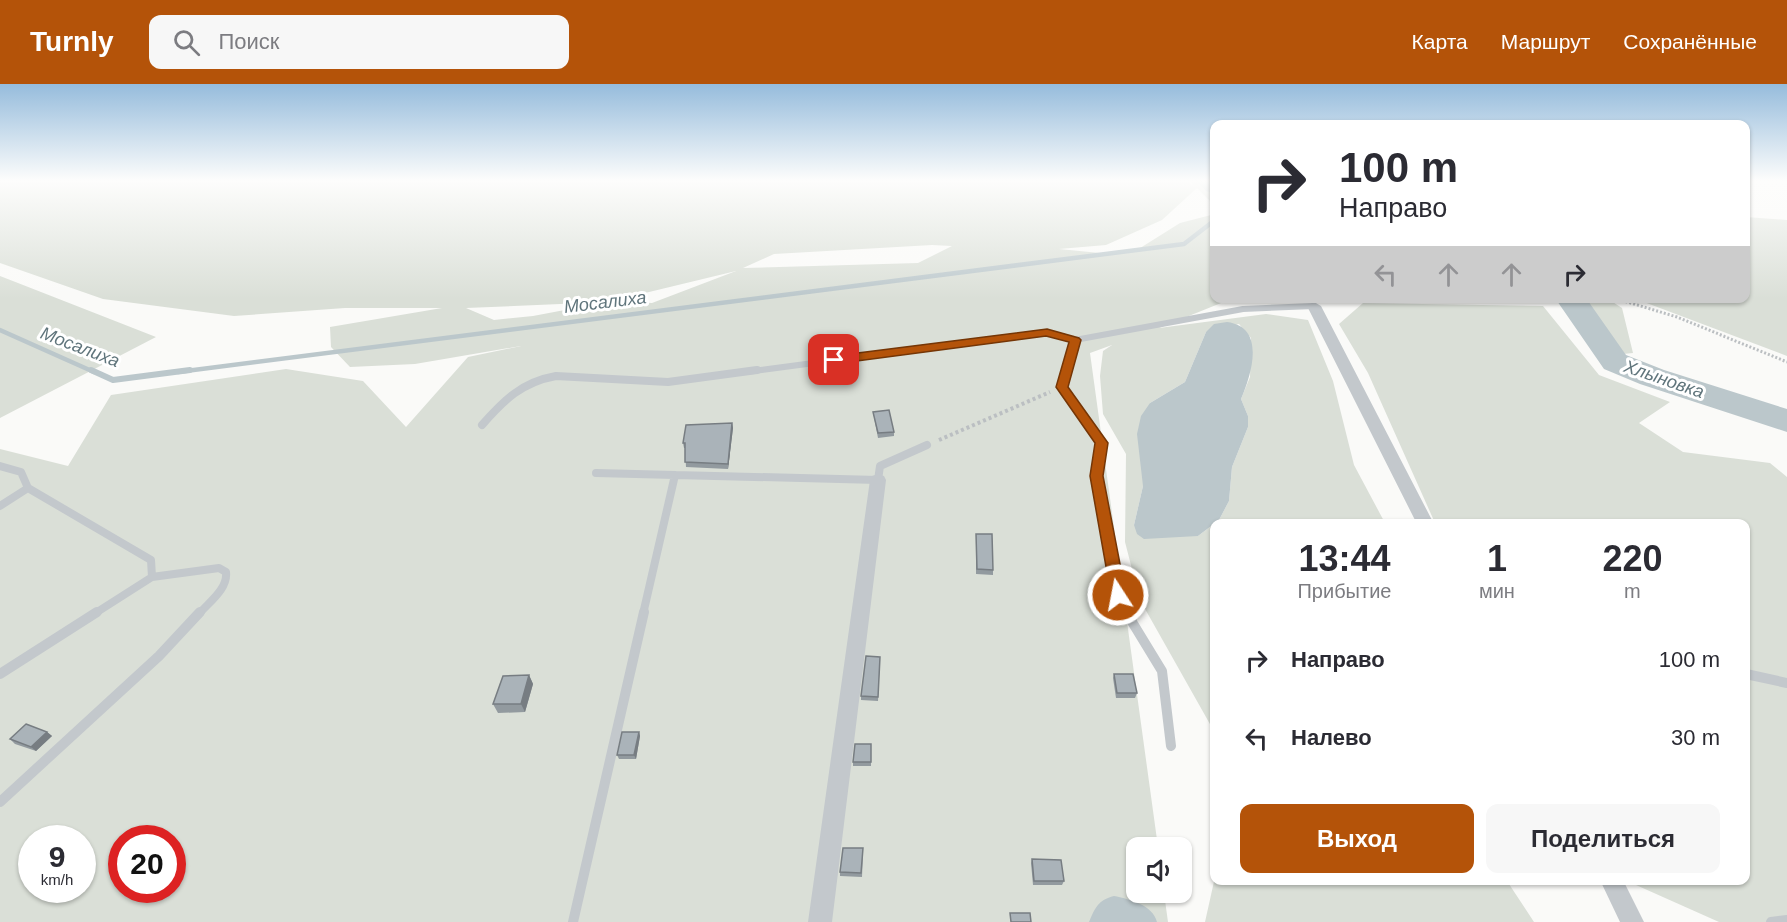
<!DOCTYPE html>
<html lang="ru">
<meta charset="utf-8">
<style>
body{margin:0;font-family:Arial,sans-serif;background:#f7f7f7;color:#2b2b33;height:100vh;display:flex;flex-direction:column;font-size:22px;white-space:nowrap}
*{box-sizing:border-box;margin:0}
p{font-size:20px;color:#7c7c81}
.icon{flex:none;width:33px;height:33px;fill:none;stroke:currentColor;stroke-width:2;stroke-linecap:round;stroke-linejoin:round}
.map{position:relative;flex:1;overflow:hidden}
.side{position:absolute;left:1210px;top:435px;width:540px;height:366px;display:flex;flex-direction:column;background:#fff;border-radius:12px;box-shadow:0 2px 4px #0004}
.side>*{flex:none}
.guide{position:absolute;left:1210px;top:36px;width:540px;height:183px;border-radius:12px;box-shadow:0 2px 4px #0004;background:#fff;color:#2b2b33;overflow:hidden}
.controls{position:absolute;left:1126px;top:753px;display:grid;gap:12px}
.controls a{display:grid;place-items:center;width:66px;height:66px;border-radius:12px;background:#fff;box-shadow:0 2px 4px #0004;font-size:30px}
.speed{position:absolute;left:18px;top:741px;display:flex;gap:12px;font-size:30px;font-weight:700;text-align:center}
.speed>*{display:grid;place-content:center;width:78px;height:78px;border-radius:50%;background:#fff;box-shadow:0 2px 4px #0004;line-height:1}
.speed small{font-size:15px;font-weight:400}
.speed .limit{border:9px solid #d22;background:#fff;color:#111}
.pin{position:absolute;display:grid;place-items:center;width:51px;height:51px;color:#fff;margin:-26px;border-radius:12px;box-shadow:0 3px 9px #0006}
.me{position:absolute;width:66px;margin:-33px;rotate:349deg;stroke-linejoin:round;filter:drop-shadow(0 0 4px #0008)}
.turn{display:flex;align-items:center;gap:21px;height:126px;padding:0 30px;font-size:27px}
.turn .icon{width:78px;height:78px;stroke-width:2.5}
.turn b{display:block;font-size:42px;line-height:51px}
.lanes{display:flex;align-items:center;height:57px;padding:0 30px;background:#0003;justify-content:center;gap:30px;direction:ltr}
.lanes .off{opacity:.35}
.eta{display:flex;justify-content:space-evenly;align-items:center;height:102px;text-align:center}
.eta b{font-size:36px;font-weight:600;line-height:42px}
.button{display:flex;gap:12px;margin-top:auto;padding:12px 30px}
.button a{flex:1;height:69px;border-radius:12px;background:#b45309;color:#fff;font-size:24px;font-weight:600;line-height:69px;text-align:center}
.button a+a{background:#f7f7f7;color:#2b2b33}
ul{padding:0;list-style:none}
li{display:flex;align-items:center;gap:18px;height:78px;padding:0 30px}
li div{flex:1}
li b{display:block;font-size:22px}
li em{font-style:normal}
header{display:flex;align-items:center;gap:36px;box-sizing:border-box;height:84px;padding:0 30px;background:#b45309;color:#fff}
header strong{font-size:28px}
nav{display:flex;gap:33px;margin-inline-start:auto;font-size:21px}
.search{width:420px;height:54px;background:#f7f7f7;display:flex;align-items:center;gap:15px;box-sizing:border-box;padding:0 21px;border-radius:12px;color:#7c7c81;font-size:22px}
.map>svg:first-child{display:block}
</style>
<header>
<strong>Turnly</strong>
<div class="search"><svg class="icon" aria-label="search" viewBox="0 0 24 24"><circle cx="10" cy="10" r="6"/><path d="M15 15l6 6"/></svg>Поиск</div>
<nav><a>Карта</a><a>Маршрут</a><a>Сохранённые</a></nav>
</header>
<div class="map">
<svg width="1787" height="838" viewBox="0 0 1787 838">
<rect width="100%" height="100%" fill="#fafaf8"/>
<path fill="#dadfd7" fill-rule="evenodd" d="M 0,97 L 1186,97 L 1195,103 L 1190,97 L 1215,97 L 1215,122 L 1197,104 L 1162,136 L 1106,161 L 1059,165 L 1110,170 L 1137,166 L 1180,139 L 1215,130 L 1215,214 L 1231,215 L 1159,244 L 1266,230 L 1308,236 L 1333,297 L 1354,381 L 1385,439 L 1215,440 L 1215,649 L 1140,516 L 1125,458 L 1126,370 L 1103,330 L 1100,292 L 1103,267 L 1112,261 L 1090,269 L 1158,763 L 1137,764 L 1137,808 L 1164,809 L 1168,838 L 0,838 L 0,365 L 68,382 L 111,311 L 286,285 L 363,297 L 406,343 L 468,273 L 521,262 L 415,280 L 350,283 L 331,263 L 330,243 L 442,224 L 345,224 L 234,232 L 103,215 L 0,179 ZM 932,161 L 952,162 L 918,179 L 743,184 L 774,170 ZM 736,187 L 652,219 L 615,217 L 616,216 ZM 607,218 L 533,232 L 494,236 L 466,224 ZM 1239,240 L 1251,254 L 1250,293 L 1241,315 L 1248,332 L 1248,343 L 1232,383 L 1229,417 L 1219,436 L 1198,452 L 1134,441 L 1143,402 L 1150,319 L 1185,298 L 1206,248 ZM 32,754 L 82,754 L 82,806 L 32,806 ZM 122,754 L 172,754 L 172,806 L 122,806 Z
M 1746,133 L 1787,136 L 1787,272 L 1636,215 L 1746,214 Z
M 0,192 L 18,199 L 156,253 L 0,334 Z
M 1558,215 L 1608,215 L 1622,224 L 1633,269 L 1603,272 Z
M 1363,219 L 1543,222 L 1599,291 L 1670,318 L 1639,339 L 1683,368 L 1770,379 L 1787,393 L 1787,838 L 1719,838 L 1627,797 L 1746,796 L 1746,440 L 1435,439 L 1368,289 L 1339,240 Z
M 1215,793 L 1215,796 L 1507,797 L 1534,838 L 1205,838 Z"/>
<path fill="#bbc7cb" d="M 1227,238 C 1266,243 1252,289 1241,315 L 1248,332 L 1248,343 L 1232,383 L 1229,417 L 1219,436 L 1198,452 L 1144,455 L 1137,450 L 1134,441 L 1143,402 L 1137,350 L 1141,332 L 1150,319 L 1185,298 L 1206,248 L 1214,240 Z
M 1114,812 C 1129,815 1153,821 1157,838 L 1089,838 C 1095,824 1098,816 1114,812 Z"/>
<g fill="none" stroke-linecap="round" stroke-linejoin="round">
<path stroke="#bbc7cb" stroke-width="4.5" d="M 0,246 L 94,288
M 178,288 L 1184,160 L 1215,136"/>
<path stroke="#bbc7cb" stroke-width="6" d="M 91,286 L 113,296 L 190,286"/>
<path fill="#bbc7cb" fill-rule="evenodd" d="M 1197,97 L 1215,97 L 1215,110 L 1206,107 Z
M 1555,214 L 1586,214 L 1626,271 L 1664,286 L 1787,325 L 1787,348 L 1640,300 L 1604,285 Z"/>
<path stroke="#bbbfc2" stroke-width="3" stroke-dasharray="2 2" stroke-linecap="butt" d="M 1614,214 L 1677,233 L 1787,278"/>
<path stroke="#bbbfc2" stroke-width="4" stroke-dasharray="3 3" stroke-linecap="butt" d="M 939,356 L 1050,308"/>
<path stroke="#c3c8cc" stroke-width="6" d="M 746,288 L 1047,248 L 1075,256
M 1066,288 L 1075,256 L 1243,225 L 1314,222"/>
<path stroke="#c3c8cc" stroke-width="8" d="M 1067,286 L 1062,303 L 1101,359 L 1096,391 L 1118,511 L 1127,530
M 482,341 C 504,316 522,298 556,292 L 668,298 L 757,286
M 0,382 L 21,388 L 28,404
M 596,389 L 878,396 L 880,382 L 927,361
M 0,422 L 28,404 L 151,476 L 152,493
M 94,530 L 152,493 L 219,484 L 226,488 C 228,505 209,518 199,530
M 643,530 L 675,391"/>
<path stroke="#c3c8cc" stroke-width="10" d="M 1126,528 L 1162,587 L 1171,662
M 0,590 L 97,528
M 1746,590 L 1787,599
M 0,718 L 159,572 L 200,528
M 573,838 L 644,528
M 1771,838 L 1787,836"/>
<path fill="#c3c8cc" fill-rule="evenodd" d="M 1314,218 L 1321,222 L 1434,440 L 1417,440 L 1307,222 Z
M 878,390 L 884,392 L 886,396 L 832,838 L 808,838 L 870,396 L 872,392 Z
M 1600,796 L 1623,796 L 1644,838 L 1620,838 Z"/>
</g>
<path fill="#929a9f" d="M 873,328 L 894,348 L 894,352 L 878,354 Z
M 732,339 L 733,344 L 728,385 L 686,383 L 685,364 L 684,364 L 683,359 Z
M 976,450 L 993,486 L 993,491 L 976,490 Z
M 880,573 L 878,617 L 861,616 L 861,612 Z
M 1114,590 L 1137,609 L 1135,614 L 1116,614 L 1113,594 Z
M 529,591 L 533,600 L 525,628 L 498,629 L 493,620 Z
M 47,648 L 52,652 L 36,667 L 15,660 L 10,655 Z
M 639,648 L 640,652 L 636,675 L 619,675 L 617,671 Z
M 871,660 L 871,682 L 853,682 L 853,678 Z
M 863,768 L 862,793 L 840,792 L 840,788 Z
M 1032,775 L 1064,797 L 1062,801 L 1033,801 L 1031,779 Z"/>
<path fill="#777d82" d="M 732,339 L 733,344 L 728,385 L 728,380 Z
M 529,591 L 533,600 L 525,628 L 521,620 Z
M 47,648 L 52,652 L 36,667 L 31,663 Z
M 639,648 L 640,652 L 636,675 L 634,671 Z"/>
<path fill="#aab3b9" stroke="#777d82" stroke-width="1.5" d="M 889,326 L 894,348 L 878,349 L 873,328 Z
M 732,339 L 728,380 L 685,378 L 685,359 L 683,359 L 686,341 Z
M 976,450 L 992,450 L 993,486 L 977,485 Z
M 866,572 L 880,573 L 878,613 L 861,612 Z
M 1114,590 L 1133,590 L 1137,609 L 1117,609 Z
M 529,591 L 521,620 L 493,620 L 503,592 Z
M 26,640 L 47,648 L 31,663 L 10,655 Z
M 622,648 L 639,648 L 634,671 L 617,671 Z
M 855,660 L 871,660 L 871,678 L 853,678 Z
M 843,764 L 863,764 L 861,789 L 840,788 Z
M 1032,775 L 1061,776 L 1064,797 L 1034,797 Z
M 1010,829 L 1030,829 L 1031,838 L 1011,838 Z"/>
<linearGradient id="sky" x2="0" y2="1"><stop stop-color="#96bcdc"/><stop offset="0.45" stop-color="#fdfdfc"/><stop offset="1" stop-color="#fdfdfc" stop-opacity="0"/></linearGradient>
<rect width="1787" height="215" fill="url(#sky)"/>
<path fill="#b45309" stroke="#753606" stroke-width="1.5" d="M 1047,245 L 1079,254 L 1081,256 L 1068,303 L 1108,359 L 1103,392 L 1126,511 L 1124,515 L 1113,515 L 1111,511 L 1090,392 L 1095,359 L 1056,303 L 1069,258 L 1046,252 L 834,280 L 828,276 L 834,272 Z"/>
<g text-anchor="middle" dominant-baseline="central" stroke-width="6" stroke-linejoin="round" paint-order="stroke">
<g font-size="18" font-style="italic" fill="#60757c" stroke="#fff">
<text transform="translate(605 218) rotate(-7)">Мосалиха</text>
<text transform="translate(80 263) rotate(21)">Мосалиха</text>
<text transform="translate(1664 295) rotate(19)">Хлыновка</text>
</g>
</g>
</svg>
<div class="controls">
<a><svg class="icon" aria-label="sound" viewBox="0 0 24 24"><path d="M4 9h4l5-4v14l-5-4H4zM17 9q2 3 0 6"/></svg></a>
</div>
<div class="speed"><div>9<small>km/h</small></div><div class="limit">20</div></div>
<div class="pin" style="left:834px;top:276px;background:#d93025"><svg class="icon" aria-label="arrive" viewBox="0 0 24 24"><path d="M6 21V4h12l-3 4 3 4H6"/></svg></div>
<svg class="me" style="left:1118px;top:511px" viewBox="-20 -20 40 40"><circle r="17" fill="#b45309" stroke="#fff" stroke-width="3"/><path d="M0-11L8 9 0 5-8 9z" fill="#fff"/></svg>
<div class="guide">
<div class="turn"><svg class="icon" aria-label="right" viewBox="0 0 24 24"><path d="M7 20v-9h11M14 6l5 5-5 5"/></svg><div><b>100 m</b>Направо</div></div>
<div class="lanes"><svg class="icon off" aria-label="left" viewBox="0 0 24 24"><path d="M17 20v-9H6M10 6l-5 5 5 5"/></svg><svg class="icon off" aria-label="ahead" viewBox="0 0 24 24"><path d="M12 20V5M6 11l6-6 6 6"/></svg><svg class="icon off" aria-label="ahead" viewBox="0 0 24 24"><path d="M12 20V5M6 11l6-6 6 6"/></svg><svg class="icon" aria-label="right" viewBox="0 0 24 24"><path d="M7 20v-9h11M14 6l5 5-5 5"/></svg></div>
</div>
<section class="side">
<div class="eta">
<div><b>13:44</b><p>Прибытие</p></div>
<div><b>1</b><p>мин</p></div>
<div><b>220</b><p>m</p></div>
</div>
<ul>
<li><svg class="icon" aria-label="right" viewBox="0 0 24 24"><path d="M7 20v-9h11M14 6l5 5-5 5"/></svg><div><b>Направо</b></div><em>100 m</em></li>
<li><svg class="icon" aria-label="left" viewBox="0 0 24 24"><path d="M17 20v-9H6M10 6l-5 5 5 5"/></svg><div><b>Налево</b></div><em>30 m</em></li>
</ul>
<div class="button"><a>Выход</a><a>Поделиться</a></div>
</section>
</div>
